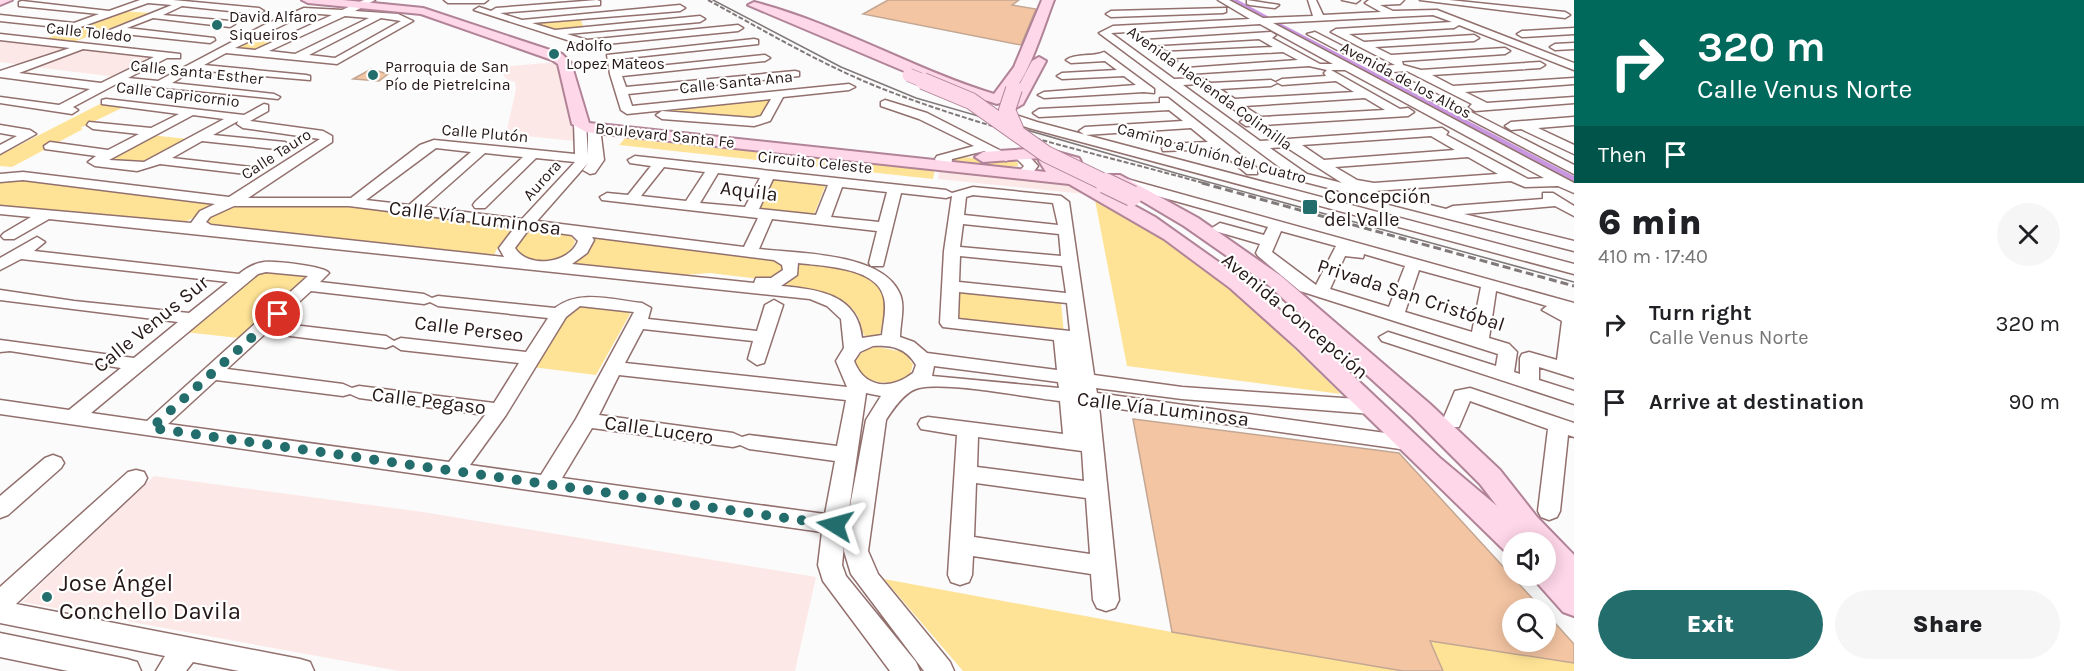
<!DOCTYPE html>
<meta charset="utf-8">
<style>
body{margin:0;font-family:Karla,sans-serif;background:#f6f6f6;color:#202124;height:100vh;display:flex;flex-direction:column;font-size:22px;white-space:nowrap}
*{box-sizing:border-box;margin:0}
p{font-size:20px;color:#757577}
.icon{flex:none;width:33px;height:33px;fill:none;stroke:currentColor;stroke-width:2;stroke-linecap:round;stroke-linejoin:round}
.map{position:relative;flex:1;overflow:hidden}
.side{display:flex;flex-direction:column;background:#fff;width:510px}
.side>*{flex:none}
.hud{background:#00695c;color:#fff;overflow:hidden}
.fabs{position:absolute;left:1502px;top:532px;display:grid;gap:12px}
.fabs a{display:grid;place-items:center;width:54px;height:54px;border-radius:50%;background:#fff;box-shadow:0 3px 15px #0003;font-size:30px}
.pin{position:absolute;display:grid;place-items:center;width:51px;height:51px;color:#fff;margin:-26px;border:3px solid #fff;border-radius:50%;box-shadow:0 2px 6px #0007}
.me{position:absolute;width:66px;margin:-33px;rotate:278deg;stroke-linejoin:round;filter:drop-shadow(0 0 4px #0008)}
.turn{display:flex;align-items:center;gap:21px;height:126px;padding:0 24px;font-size:27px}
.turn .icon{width:78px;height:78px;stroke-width:2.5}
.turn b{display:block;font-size:42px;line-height:51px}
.then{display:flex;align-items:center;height:57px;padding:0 24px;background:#0003;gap:12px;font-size:22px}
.round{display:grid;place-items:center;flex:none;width:63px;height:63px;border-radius:32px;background:#f6f6f6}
.headline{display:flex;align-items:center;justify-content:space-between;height:102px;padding:0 24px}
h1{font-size:36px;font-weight:800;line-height:45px}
.primary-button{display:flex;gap:12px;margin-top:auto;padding:12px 24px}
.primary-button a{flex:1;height:69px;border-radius:36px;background:#236e6c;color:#fff;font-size:24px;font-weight:800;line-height:69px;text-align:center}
.primary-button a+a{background:#f6f6f6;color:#202124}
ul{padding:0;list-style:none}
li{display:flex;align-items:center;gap:18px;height:78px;padding:0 24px}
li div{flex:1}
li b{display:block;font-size:22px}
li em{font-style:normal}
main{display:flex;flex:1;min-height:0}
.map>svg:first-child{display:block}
</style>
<main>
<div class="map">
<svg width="1574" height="671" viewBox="0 0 1574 671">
<rect width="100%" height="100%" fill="#fbfbfb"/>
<path fill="#fce9e7" d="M 0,40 L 71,48 L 24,65 L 0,62 Z
M 85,48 L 158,56 L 116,77 L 35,67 Z
M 558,62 L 575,141 L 506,134 L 516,89 L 515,82 L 506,79 L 498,67 Z
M 939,168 L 1050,180 L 1094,195 L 938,179 Z
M 154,476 L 423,512 L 816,577 L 795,671 L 399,671 L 22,602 Z"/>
<path fill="#fee396" d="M 123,11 L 150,13 L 71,43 L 42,40 Z
M 580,18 L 584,28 L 550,31 L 529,24 Z
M 266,30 L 294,32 L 254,52 L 229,49 Z
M 774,97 L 763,117 L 751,121 L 651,110 Z
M 100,104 L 124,107 L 80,128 L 83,129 L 12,167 L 0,166 L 0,155 Z
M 150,135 L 188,139 L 144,163 L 105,160 Z
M 628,135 L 935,168 L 933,179 L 619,145 Z
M 954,157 L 1010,159 L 1018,163 L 1018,166 L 996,168 L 950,162 L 950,158 Z
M 11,177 L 217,204 L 185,222 L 0,207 L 0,179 Z
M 773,179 L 826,184 L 813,217 L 756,210 Z
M 1094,195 L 1146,224 L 1230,286 L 1341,394 L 1127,366 Z
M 302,203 L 346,204 L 512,226 C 510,237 498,242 494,256 L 488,257 L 207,225 L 204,217 L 232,206 L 275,206 Z
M 541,229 L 568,232 L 575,241 C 568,264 538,261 520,259 L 511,245 L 522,235 Z
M 596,235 L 779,259 L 788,268 L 768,280 L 710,273 L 683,275 L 570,264 L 589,237 Z
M 794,263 C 820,264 874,264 884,294 C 888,304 882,321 881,332 L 877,336 L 865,336 C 860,330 862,322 857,315 C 843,291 808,289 784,286 L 783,283 Z
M 264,270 L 307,275 L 309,278 L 239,338 L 184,332 L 257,272 Z
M 954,289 L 1061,302 L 1064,334 L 951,320 Z
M 578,305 L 627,310 L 630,314 L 596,375 L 532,367 L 572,307 Z
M 877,347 L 904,352 L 913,364 L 910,375 C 894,386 876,384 861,375 L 855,363 C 858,352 867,349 877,347 Z
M 884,579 L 1172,632 L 1403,671 L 963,671 Z
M 1430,641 L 1574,663 L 1574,671 L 1443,671 Z"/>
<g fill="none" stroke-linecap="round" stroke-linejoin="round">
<path fill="#c996e0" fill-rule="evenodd" d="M 1230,0 L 1238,0 L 1273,19 L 1267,20 Z
M 1276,21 L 1574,176 L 1574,183 L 1273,25 L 1272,23 Z"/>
</g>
<path fill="#f4c5a3" stroke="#c3a793" stroke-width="1.5" d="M 888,0 L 1019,0 L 1012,5 L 1036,9 L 1021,45 L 863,14 Z
M 371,69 L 388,74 L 379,81 L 353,79 Z
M 1133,419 L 1399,453 L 1542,609 L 1512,609 L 1512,642 L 1545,642 L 1545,612 L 1574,644 L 1574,663 L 1430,641 L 1443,671 L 1403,671 L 1172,632 Z"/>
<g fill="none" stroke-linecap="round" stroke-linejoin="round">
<g stroke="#92706e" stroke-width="3">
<path id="minor" d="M 140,0 L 173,0 L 259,8 L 264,11 L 259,14 L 182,6 L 163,15 L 230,21 L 235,24 L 230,27 L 153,18 L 127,28 L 214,38 L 215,40 L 210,43 L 115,33 L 110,30 L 172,5 L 148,3 L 75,29 L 0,21 L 0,15 L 74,23 L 99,14 L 19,6 L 19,2 L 22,1 L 109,11 Z
M 364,0 L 375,0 L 355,11 L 398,14 L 413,21 L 337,64 L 226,53 L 204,65 L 306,75 L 310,76 L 310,80 L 194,70 L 172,83 L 274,94 L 280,97 L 278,99 L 118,83 L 73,107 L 78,110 L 72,114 L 0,103 L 0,97 L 59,105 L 90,89 L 0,77 L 0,71 L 70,48 L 0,40 L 0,34 L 180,54 L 180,58 L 167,58 L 128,78 L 158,81 L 264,25 L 304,8 L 342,10 ZM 308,13 L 332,15 L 255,50 L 235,48 ZM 345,16 L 369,18 L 295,54 L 269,51 ZM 381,18 L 401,21 L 335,58 L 309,55 ZM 83,49 L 154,57 L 101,83 L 19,73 Z
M 444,0 L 488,0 L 484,3 L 448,3 Z
M 597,0 L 600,1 L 600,5 L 500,13 L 522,20 L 680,5 L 685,8 L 680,11 L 532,23 L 555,30 L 700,16 L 705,19 L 700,22 L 567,34 L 587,40 L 738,25 L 743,28 L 738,31 L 586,46 L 474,10 L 479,7 L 491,11 L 496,8 Z
M 1218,0 L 1229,0 L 1263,18 L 1313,16 L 1308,0 L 1316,0 L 1323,15 L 1381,12 L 1365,3 L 1369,0 L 1404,0 L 1400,4 L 1380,5 L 1393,11 L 1437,10 L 1574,63 L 1574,70 L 1459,25 L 1454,28 L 1349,34 L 1364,42 L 1474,35 L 1479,38 L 1474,41 L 1375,47 L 1391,55 L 1505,48 L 1510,51 L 1505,54 L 1402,61 L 1403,65 L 1421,70 L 1540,62 L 1545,65 L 1540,68 L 1432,75 L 1453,86 L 1574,78 L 1574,84 L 1465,92 L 1487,103 L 1574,97 L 1574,103 L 1475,111 L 1469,107 L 1472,104 L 1407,71 L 1393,72 L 1574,165 L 1574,174 L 1307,34 L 1315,32 L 1381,66 L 1395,65 L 1331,32 L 1336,29 L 1452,22 L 1433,15 L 1273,23 L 1574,183 L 1574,193 L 1558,186 L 1525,187 L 1511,181 L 1375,191 L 1446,209 L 1453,206 L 1543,199 L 1543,193 L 1553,193 L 1574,206 L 1574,216 L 1555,206 L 1464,214 L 1574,241 L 1574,251 L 1297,180 L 1099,33 L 1113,26 L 1250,19 ZM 1260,24 L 1333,64 L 1320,64 L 1272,38 L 1276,35 L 1271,32 L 1147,40 L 1142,43 L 1172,64 L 1177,61 L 1174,58 L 1283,52 L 1298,60 L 1187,68 L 1182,71 L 1187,74 L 1309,66 L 1327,70 L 1324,73 L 1326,76 L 1282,79 L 1276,82 L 1282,85 L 1336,81 L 1354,92 L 1235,99 L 1220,89 L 1271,86 L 1277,83 L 1271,80 L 1211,83 L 1201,78 L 1174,79 L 1111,33 ZM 1259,39 L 1273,47 L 1166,52 L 1157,45 ZM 1331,70 L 1345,70 L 1544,178 L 1528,179 L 1446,135 L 1448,132 L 1442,128 L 1260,141 L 1183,85 L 1199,84 L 1246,118 L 1240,122 L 1246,126 L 1408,116 L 1414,112 L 1408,108 L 1400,109 ZM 1365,98 L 1385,110 L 1261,117 L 1244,106 ZM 1431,136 L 1455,150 L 1324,160 L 1302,145 ZM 1286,147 L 1342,183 L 1307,174 L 1270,148 ZM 1468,157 L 1498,174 L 1374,183 L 1357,180 L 1335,167 Z
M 1247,0 L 1279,5 L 1275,8 L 1250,5 L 1247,4 Z
M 1342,0 L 1360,0 L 1356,3 Z
M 1420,0 L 1449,0 L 1565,12 L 1570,15 L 1565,18 Z
M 1226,8 L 1226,12 L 1223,13 L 1111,17 L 1106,14 L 1111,11 Z
M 1574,28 L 1574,34 L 1522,37 L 1517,34 L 1522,31 Z
M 754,39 L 758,40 L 758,44 L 617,59 L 620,70 L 765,55 L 770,58 L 765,61 L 622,76 L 626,87 L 795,71 L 799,72 L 799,76 L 628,94 L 632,106 L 849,84 L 855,87 L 849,90 L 783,97 L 770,121 L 754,126 L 662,119 L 656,115 L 662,111 L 753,118 L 761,116 L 771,99 L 627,114 L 621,110 L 610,74 L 607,55 Z
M 1574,43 L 1574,49 L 1555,50 L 1550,47 L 1555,44 Z
M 1104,52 L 1154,89 L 1154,93 L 1144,92 L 1044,98 L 1038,95 L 1044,92 L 1136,85 L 1124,76 L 1062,79 L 1057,76 L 1062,73 L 1117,70 L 1105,61 L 1071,63 L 1066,60 C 1076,53 1093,57 1104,52 Z
M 1160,98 L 1168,98 L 1257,168 L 1257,174 L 1247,174 L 1217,149 L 1163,151 L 1162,148 L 1168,144 L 1208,142 L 1191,128 L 1085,135 L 1079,131 L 1085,127 L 1183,121 L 1169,110 L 1039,117 L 1033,113 L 1039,109 L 1160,103 Z
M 106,99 L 244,115 L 264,104 L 268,105 L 268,111 L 250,121 L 323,131 L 332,136 L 332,142 L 248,198 L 351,198 L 420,145 L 434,140 L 575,154 L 574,124 L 580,120 L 586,124 L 588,155 L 588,128 L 594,124 L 600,128 L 604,160 L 595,173 L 590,174 L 583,170 L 588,163 L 537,221 L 744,247 L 758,218 L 602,200 L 600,197 L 607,193 L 628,195 L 651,166 L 630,163 L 628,160 L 635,156 L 946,190 L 952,193 L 973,187 L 1061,196 L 1069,202 L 1094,375 L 1182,387 L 1372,400 L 1379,402 L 1382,407 L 1379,412 L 1372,414 L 1182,399 L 1096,388 L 1097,393 L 1407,436 L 1414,438 L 1417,443 L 1414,448 L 1407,450 L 1099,406 L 1119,600 L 1115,608 L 1106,611 L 1097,608 L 1093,600 L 1091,574 L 973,556 L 972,575 L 969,582 L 960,585 L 951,582 L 948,575 L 957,435 L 921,429 L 918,424 L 921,419 L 928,417 L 1063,434 L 1060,401 C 1024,397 952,382 919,388 C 905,391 893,409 886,420 L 868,551 L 878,574 L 950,662 L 954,671 L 924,671 L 851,574 L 844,551 L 845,535 L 842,565 L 846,576 L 916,662 L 920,671 L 890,671 L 823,581 L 818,565 L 822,532 L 0,414 L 0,400 L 69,410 L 121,368 L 10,351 L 0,352 L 0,340 L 134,358 L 178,322 L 0,300 L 0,290 L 74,301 L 189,313 L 228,282 L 21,259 L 0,270 L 0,258 L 37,237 L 45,242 L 34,251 L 239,274 C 246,268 255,263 264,262 C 275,261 324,266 329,273 L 320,282 L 424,294 L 432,298 L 438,296 L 555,308 C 580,289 612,300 642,303 L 651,308 L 648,319 L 757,331 L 765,305 L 774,300 L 783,305 L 764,363 L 757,365 L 748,359 L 753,341 L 643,329 L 625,363 L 847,387 L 836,361 L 844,348 L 841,319 L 827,306 L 810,299 L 49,219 L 14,239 L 4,239 L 1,236 L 4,233 L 31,217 L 0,214 L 0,206 L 191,223 L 200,211 L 215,204 L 23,180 L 0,182 L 0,174 L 23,172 L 229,197 L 320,139 L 243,128 L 237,124 L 238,121 L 213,135 L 285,142 L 291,146 L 285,150 L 202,141 L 172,158 L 251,167 L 253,170 L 246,174 L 160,164 L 137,171 L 95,166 L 88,162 L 96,156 L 45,149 L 44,146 L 50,142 L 108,150 L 139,134 L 93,129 L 87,125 L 89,122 L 151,128 L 179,114 L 102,104 L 102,100 ZM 193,115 L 224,119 L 144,162 L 109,160 ZM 436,148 L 471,152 L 409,205 L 366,200 ZM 485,153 L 523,157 L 475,202 L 473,205 L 475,208 L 485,208 L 536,158 L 575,162 L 522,219 L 424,207 ZM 664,167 L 705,172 L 686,201 L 641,196 ZM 718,173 L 760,178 L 745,207 L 700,203 ZM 773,179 L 828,185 L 816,215 L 759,209 ZM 842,187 L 887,192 L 879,222 L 831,217 ZM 901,193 L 946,198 L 952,196 L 944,251 L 940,323 L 943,327 L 1054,340 L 1057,370 L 927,353 L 914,342 L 900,337 C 900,323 906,305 899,292 C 880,252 797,254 759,249 L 772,219 L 877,231 L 869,263 L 871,266 L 883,266 ZM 973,195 L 1053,203 L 1058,225 L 964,215 L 966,197 ZM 234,206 L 349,206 L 515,227 L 499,248 L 504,257 L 211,225 L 206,222 L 210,217 ZM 963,224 L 1059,234 L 1061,256 L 960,247 ZM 529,229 L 572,235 L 578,241 C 569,264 528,269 515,248 ZM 592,237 L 774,260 L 782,265 L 783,270 L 771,278 L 756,278 L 754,283 L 572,264 L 587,253 L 594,240 ZM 960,256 L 1062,266 L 1066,293 L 959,282 ZM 798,263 C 822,266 878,267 884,298 C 887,310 883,323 882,335 L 862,338 C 858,294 817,289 781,286 L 797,275 ZM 266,272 L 308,276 L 147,421 L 91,413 L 258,274 ZM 311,291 L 424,304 L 430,302 L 438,306 L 548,318 L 526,352 L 401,338 L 394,341 L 386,336 L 276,323 ZM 959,292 L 1067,303 L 1070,331 L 958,319 ZM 580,306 L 634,312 L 576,419 L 541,475 L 470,465 L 506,415 L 566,317 ZM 266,333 L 386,348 L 393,345 L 401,350 L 519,363 L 494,403 L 359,386 L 352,388 L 343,384 L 227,369 ZM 873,346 C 892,345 906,348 916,365 L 913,373 C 891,390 865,389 854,361 L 860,352 ZM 934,366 L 1058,382 L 1059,388 L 932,376 ZM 619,375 L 846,400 L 837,446 L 749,435 L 742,437 L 733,433 L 599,415 ZM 216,380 L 343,396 L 350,394 L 359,398 L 485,415 L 449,462 L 168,424 ZM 866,393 L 881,396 L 866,420 L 848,517 ZM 592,428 L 733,447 L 740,445 L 749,449 L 835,461 L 825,514 L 562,478 ZM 978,437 L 1082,451 L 1084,481 L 977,467 ZM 976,483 L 1086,498 L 1090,554 L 974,537 Z
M 885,100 L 927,113 L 1013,157 L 1006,161 L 984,151 L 952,159 L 951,168 L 941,168 L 935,159 L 937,156 L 974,146 L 919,119 L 881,106 L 881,102 Z
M 1001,110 L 1037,122 L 1574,264 L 1574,274 L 1029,128 L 997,117 L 995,114 Z
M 1574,117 L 1574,125 L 1538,128 L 1574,145 L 1574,154 L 1521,129 L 1511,130 L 1505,126 L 1511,122 Z
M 0,125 L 30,130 L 36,134 L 0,154 L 0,145 L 17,136 L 0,133 Z
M 1020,151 L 1025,152 L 1038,166 L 1030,176 L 1020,176 L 1018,173 L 1024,166 L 1013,155 Z
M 1116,176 L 1574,303 L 1574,378 L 1539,367 L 1539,380 L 1574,391 L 1574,404 L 1382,341 L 1379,337 L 1388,332 L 1496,366 L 1498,354 L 1300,291 L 1258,256 L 1256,253 L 1260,244 L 1215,231 L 1212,228 L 1220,223 L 1264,235 L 1268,227 L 1111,183 L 1111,177 ZM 1281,231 L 1336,246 L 1316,285 L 1272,252 ZM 1364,254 L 1405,266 L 1389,307 L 1330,289 L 1345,256 L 1363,258 ZM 1419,270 L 1481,287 L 1472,332 L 1405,312 ZM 1496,291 L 1547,306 L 1542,310 L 1562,321 L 1557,360 L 1529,352 L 1522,354 L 1520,358 L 1520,374 L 1514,372 L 1517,352 L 1509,344 L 1489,338 Z
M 1470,388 L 1574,423 L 1574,437 L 1568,435 L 1560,511 L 1557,517 L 1549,520 L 1541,517 L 1538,511 L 1548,429 L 1470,401 L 1459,427 L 1445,427 L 1442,422 L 1455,391 Z
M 53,455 L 61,458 L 64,463 L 61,468 L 8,515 L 0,518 L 0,496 L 45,458 Z
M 136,470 L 144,472 L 147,478 L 144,484 L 16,604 L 300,659 L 310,662 L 314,671 L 239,671 L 193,662 L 186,671 L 156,671 L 165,656 L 0,623 L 0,587 L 128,472 Z
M 0,633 L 127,659 L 137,662 L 141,671 L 68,671 L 0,657 Z"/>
</g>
<g stroke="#b18396" stroke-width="4">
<path id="major" d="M 0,0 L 12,0 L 0,5 Z
M 302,0 L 343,0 L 423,8 L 562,54 L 571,63 L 589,123 L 1046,172 L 1039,161 L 1041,158 L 983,162 L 975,157 L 983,152 L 1043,148 L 1079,158 L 1081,162 L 1073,167 L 1057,163 L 1155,217 L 1244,280 L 1312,337 L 1440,458 L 1497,506 L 1480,484 L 1412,416 L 1267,284 L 1184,226 L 1105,179 L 1108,175 L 1120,175 L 1198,218 L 1281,276 L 1430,404 L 1500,470 L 1537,517 L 1574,555 L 1574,616 L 1563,612 L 1531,576 L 1545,576 L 1545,543 L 1512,543 L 1512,554 L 1505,551 L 1296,347 L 1230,288 L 1164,239 L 1069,184 L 586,132 L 572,124 L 558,64 L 552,60 L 421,14 L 308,3 Z
M 1042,0 L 1054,0 C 1044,24 1024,98 997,104 L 930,82 L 748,5 L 754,2 C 836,23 913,69 994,94 L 1014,67 Z
M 1039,57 L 1046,61 L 1023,104 L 1016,108 L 1011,107 L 1009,104 L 1032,61 Z"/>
</g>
<use href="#minor" fill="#fff" fill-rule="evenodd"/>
<use href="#major" fill="#fed7e9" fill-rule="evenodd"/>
<path stroke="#817979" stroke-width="1.5" d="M 713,0 L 841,67 L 916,98 L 1179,174 L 1574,282"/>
<path stroke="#817979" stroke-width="2" stroke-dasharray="5 2" stroke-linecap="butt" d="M 708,0 C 765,31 822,65 883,89 C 988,130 1099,154 1207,184"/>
<path stroke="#817979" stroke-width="3" stroke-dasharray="8 4" stroke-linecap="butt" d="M 1202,183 L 1574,286"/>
<g stroke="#b18396" stroke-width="14" stroke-linecap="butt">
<path id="major-bridge-far2" d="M 909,75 L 926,82"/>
</g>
<g stroke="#b18396" stroke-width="18" stroke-linecap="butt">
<path id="major-bridge-far1" d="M 923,81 L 971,101 L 1046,154 L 1108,184
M 1014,89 L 1007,110 L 1016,131"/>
</g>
<g stroke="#b18396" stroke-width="22" stroke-linecap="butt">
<path id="major-bridge" d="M 1105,183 L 1132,196"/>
</g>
<use href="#major-bridge-far2" stroke="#fed7e9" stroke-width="13"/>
<use href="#major-bridge-far1" stroke="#fed7e9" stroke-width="16"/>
<use href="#major-bridge" stroke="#fed7e9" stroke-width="20"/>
</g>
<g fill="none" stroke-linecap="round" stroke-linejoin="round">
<path stroke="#236e6c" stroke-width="10" stroke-dasharray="0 18" d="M 278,314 L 151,428 L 835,525"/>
</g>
<g fill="#236e6c" stroke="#fff" stroke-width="2">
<circle cx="217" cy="25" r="6"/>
<circle cx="554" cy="54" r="6"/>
<circle cx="373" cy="75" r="6"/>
<rect x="1302" y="199" width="16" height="16" rx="3"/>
<circle cx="47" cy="597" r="6"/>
</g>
<g text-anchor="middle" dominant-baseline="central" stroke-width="4.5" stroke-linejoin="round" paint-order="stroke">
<g font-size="16" fill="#251817" stroke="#fff" text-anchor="start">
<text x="229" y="16">David Alfaro<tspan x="229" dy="18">Siqueiros</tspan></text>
<text x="566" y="45">Adolfo<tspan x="566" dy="18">Lopez Mateos</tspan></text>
<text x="385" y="66">Parroquia de San<tspan x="385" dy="18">Pío de Pietrelcina</tspan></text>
</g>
<g font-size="16" fill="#251817" stroke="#fff">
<text transform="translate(89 32) rotate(6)">Calle Toledo</text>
<text transform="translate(197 72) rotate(6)">Calle Santa Esther</text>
<text transform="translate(1406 80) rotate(28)">Avenida de los Altos</text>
<text transform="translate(736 82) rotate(-6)">Calle Santa Ana</text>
<text transform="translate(1210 88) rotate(36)">Avenida Hacienda Colimilla</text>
<text transform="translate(178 94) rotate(7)">Calle Capricornio</text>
<text transform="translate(485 133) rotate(5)">Calle Plutón</text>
<text transform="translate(665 135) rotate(6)">Boulevard Santa Fe</text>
<text transform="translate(1212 153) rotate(15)">Camino a Unión del Cuatro</text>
<text transform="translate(276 154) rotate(-33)">Calle Tauro</text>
<text transform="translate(815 162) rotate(6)">Circuito Celeste</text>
<text transform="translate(542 180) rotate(-48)">Aurora</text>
</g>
<g font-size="20" fill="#251817" stroke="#fff">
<text transform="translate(749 191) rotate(7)">Aquila</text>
<text transform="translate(475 218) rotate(7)">Calle Vía Luminosa</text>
<text transform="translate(1411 295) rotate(18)">Privada San Cristóbal</text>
<text transform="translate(1295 316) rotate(40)">Avenida Concepción</text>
<text transform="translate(151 324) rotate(-39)">Calle Venus Sur</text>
<text transform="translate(469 329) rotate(7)">Calle Perseo</text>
<text transform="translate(429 401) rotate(7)">Calle Pegaso</text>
<text transform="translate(1163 409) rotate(7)">Calle Vía Luminosa</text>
<text transform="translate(659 430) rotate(8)">Calle Lucero</text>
</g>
<g font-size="20" fill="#251817" stroke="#fff" text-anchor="start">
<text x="1324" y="196">Concepción<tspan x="1324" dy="23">del Valle</tspan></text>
</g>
<g font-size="24" fill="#251817" stroke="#fff" text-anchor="start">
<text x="59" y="583">Jose Ángel<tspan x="59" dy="28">Conchello Davila</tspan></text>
</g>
</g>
</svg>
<div class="fabs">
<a><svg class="icon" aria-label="sound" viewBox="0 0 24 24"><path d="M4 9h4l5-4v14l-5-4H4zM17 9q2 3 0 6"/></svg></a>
<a><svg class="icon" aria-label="search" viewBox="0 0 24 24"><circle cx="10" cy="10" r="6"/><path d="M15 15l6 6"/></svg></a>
</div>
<div class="pin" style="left:278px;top:314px;background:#d93025"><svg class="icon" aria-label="arrive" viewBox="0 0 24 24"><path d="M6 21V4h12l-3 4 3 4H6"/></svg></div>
<svg class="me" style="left:835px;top:525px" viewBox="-20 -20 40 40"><path d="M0-17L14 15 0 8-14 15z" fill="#236e6c" stroke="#fff" stroke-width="4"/></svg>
</div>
<section class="side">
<div class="hud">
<div class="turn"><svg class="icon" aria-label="right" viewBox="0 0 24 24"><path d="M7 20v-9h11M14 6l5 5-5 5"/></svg><div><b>320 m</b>Calle Venus Norte</div></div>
<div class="then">Then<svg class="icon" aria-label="arrive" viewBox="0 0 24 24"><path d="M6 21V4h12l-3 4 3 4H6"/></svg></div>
</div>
<div class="headline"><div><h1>6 min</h1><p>410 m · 17:40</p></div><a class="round"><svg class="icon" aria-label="close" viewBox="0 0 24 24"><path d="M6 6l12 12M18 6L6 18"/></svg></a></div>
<ul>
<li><svg class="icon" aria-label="right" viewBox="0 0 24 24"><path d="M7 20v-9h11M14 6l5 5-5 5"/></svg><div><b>Turn right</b><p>Calle Venus Norte</p></div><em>320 m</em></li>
<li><svg class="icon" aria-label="arrive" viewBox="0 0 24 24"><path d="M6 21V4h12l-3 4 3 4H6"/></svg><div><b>Arrive at destination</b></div><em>90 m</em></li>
</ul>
<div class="primary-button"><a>Exit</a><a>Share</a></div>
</section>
</main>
